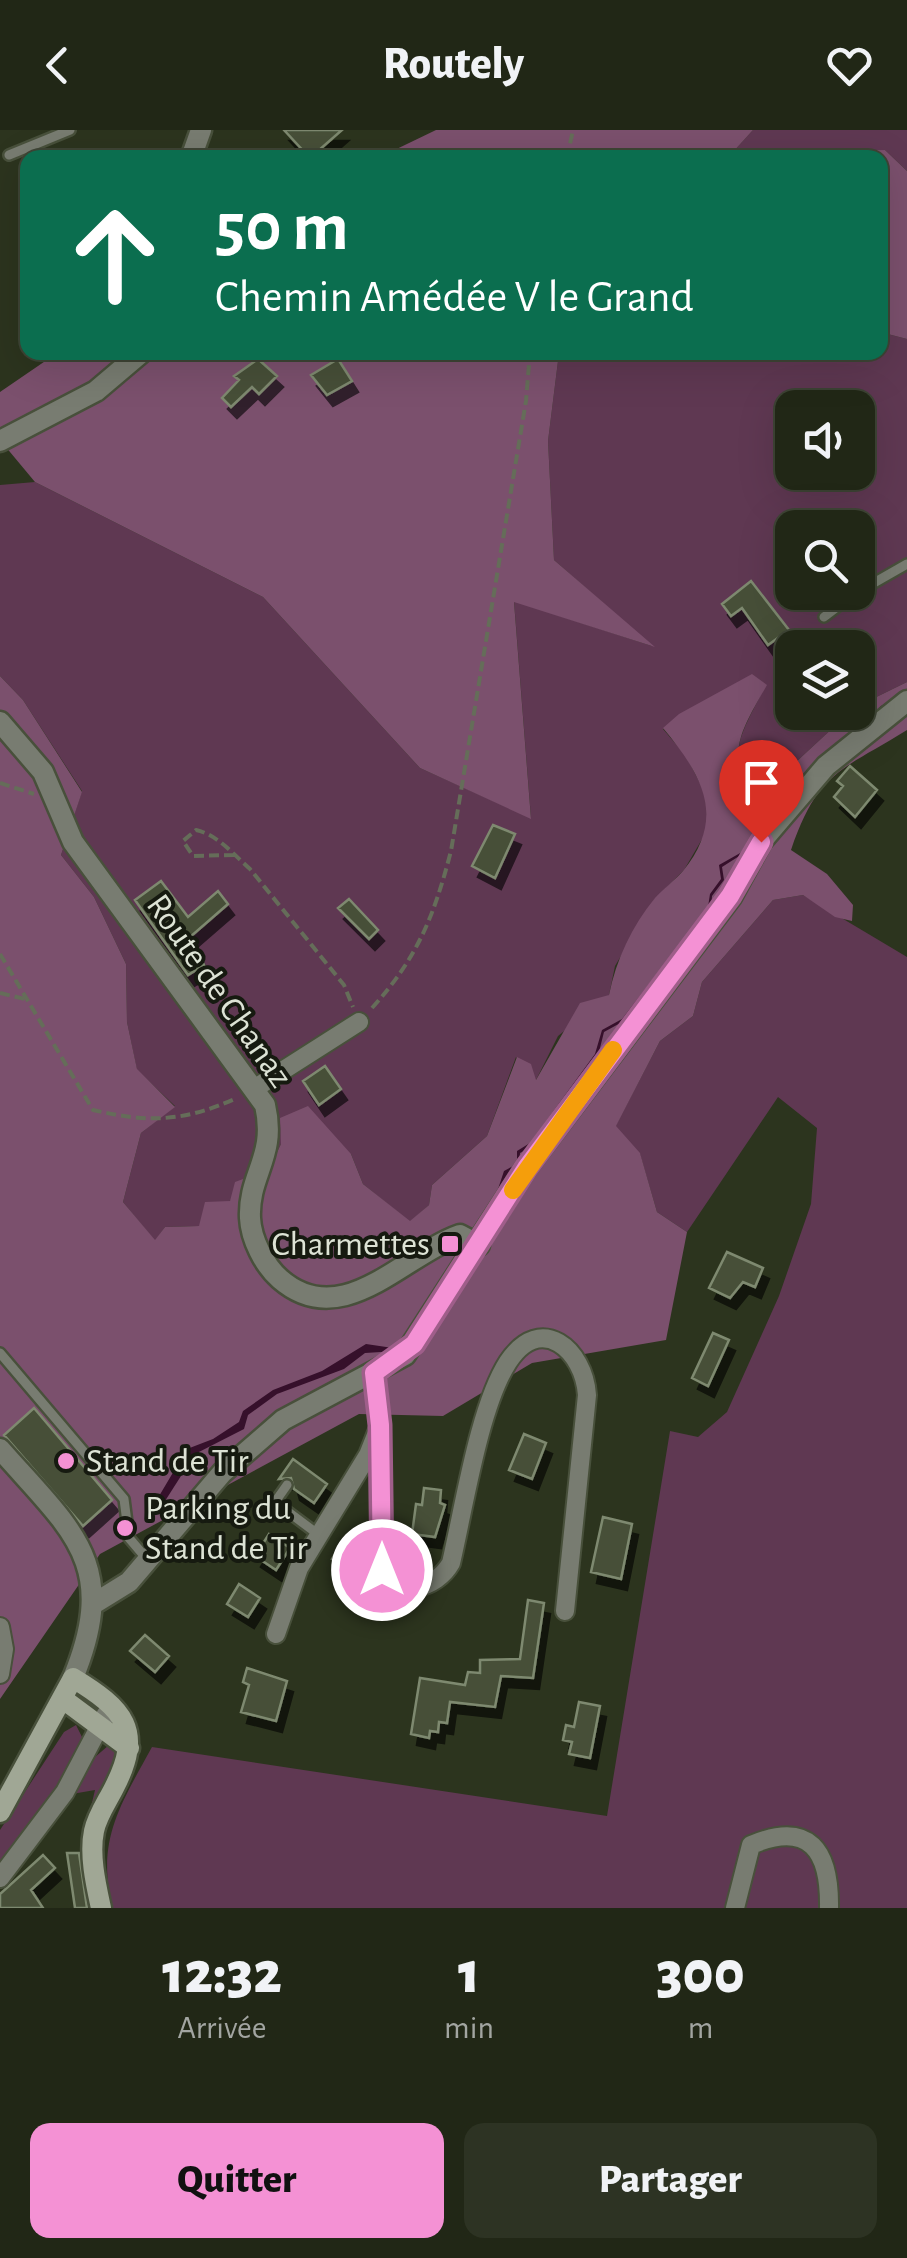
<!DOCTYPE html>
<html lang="fr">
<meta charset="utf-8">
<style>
body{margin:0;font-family:"Alegreya Sans",sans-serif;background:#2d3323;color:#f1f3f6;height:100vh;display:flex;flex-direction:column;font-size:38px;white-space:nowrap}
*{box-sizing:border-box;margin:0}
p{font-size:32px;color:#a2a5a1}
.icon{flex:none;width:55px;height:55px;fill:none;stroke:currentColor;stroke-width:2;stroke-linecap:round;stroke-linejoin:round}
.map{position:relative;height:1778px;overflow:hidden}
.panel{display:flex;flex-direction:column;background:#212716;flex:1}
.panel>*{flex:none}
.guide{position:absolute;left:20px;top:20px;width:868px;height:210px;border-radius:20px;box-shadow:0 10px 40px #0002,0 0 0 2px #3e4435;background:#0b6e4f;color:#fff;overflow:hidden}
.buttons{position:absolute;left:775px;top:260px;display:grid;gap:20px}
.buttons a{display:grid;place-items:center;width:100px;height:100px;border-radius:20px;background:#212716;box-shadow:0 10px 40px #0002,0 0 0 2px #3e4435;font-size:50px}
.pin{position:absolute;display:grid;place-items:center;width:85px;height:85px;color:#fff;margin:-102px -42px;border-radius:50% 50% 50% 0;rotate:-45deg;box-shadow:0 0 10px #0007}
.pin .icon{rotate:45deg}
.me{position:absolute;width:110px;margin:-55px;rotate:0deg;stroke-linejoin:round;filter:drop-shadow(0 0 8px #0008)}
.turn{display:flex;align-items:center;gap:35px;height:210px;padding:0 30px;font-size:45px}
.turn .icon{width:130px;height:130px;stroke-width:2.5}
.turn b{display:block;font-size:70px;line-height:85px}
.eta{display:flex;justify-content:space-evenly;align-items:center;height:170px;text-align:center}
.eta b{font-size:60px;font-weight:800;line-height:70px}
.button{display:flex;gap:20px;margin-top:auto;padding:20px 30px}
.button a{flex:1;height:115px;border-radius:20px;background:#f491d4;color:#111;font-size:40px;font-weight:800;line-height:115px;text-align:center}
.button a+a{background:#2d3323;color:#f1f3f6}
header{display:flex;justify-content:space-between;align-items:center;height:130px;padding:0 30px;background:#212716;font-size:45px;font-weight:800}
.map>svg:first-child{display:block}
</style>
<header><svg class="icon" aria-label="back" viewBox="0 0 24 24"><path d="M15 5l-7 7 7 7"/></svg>Routely<svg class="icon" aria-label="heart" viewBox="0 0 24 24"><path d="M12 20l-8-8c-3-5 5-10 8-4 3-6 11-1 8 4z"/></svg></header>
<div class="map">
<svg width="907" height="1778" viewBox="0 0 907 1778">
<defs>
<filter id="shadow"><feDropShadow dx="6" dy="11" stdDeviation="0" flood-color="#0009"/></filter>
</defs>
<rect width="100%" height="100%" fill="#2c341e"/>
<path fill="#5f3852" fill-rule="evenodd" d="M 753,0 L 907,0 L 907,41 L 885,20 L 732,23 Z
M 880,202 L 907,209 L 907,552 L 858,576 L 858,518 L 792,518 L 792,582 L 849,583 L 757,668 C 720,624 746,598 766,554 L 728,558 L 663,599 L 686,626 L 705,663 L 708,699 L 684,740 L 654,770 L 615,836 L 609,865 L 558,906 L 535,952 L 516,927 L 487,1006 L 432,1055 L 429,1075 L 410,1092 L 363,1054 L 351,1024 L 281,1014 L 268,1040 L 199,1096 L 165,1097 L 155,1111 L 123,1072 L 141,1003 L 175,976 L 137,940 L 127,892 L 126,834 L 94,767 L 61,725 L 82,661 L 23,570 L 0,546 L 0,355 L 35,352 L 263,467 L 420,638 L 531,688 L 514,471 L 652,516 L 554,430 L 548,311 L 559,223 L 880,222 ZM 792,278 L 858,278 L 858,342 L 792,342 ZM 792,398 L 858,398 L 858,462 L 792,462 Z
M 803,765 L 907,827 L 907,1778 L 113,1778 C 95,1711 121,1674 152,1617 L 607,1686 L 670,1301 L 698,1307 L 727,1282 L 779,1166 L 811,1074 L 817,998 L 778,967 L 687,1102 L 657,1082 L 640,1024 L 615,997 L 660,911 L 693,886 L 702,852 L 773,770 Z
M 76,1595 L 83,1609 C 61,1657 35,1696 0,1734 L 0,1700 L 64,1602 Z
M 109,1615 L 116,1621 L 116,1631 L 83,1711 L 95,1660 L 72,1664 L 87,1634 Z"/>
<path fill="#7b506d" d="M 436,0 L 753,0 L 733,22 L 885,20 L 907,41 L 907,209 L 880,202 L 880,28 L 380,27 Z
M 57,223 L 559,223 L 548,311 L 554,430 L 655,517 L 514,472 L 531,689 L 420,638 L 263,467 L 35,352 L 0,310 L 0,262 Z
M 752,544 L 767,555 C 744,596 721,627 757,668 L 849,583 L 858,582 L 858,576 L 907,552 L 907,600 C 841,641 818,641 791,720 L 827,744 L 853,775 L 852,791 L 835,787 L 803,765 L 773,770 L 702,852 L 693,886 L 660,911 L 616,996 L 640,1023 L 657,1082 L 687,1102 L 666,1210 L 532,1233 L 443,1286 L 359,1284 L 100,1424 L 0,1569 L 0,1313 L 57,1374 L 0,1308 L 0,546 L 23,570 L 82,662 L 61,725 L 94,767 L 126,834 L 127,892 L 137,939 L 175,977 L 141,1003 L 123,1072 L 155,1110 L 165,1097 L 199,1096 L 205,1072 L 230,1071 L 235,1052 L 268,1040 L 281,1014 L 280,988 L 308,976 L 351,1024 L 363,1054 L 410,1091 L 429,1075 L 432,1055 L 487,1006 L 517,927 L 531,934 L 536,950 L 580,873 L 609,865 C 616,830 632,796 655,768 C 663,759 674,751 683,741 C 727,687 702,645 663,598 L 679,584 Z"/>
<path fill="#36102b" d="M 904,563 L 775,677 L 744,723 L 722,737 L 724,750 L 712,766 L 711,779 L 624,891 L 604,902 L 598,926 L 533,1016 L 520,1023 L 519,1036 L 495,1068 L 504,1041 L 517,1034 L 517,1021 L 530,1013 L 595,924 L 602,900 L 622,889 L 708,777 L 710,764 L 721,749 L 719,735 L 742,722 L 771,671 L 794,658 L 881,576 Z
M 417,1196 L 397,1221 L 365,1223 L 344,1239 L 277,1264 L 248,1285 L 244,1299 L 195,1324 L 158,1382 L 146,1388 L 187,1319 L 213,1309 L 239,1292 L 243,1281 L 273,1260 L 322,1241 L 366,1214 L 393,1218 Z"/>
<path fill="#465038" stroke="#7e896f" stroke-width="2.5" filter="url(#shadow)" d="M 284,0 L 342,0 L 310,28 Z
M 258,229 L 277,246 L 259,264 L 252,257 L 231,277 L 222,268 L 239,250 L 234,246 Z
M 338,229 L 352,251 L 327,265 L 311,245 Z
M 751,451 L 789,500 L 768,515 L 742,478 L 731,486 L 722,474 Z
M 850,636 L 877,660 L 855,687 L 834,667 L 843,656 L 837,651 Z
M 493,695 L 515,704 L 495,748 L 472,736 Z
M 161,751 L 188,787 L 218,761 L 228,774 L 190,807 L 204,835 L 188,845 L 135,770 Z
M 349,769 L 378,800 L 369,809 L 338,778 Z
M 325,936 L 341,959 L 319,975 L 303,951 Z
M 727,1122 L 763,1138 L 755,1157 L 743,1152 L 730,1168 L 709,1158 Z
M 713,1203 L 729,1210 L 708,1256 L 692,1248 Z
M 34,1278 L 112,1370 L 83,1396 L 4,1305 Z
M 524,1304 L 546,1313 L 532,1349 L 509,1340 Z
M 293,1329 L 327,1354 L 314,1373 L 294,1359 L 291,1348 L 279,1349 Z
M 424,1358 L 441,1360 L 440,1373 L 445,1375 L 435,1407 L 412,1404 L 416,1374 L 422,1375 Z
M 603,1387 L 632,1394 L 621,1449 L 591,1442 Z
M 269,1404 L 290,1418 L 276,1440 L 255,1426 Z
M 346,1406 L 367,1419 L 353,1441 L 332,1429 Z
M 239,1454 L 260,1468 L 248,1487 L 227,1474 Z
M 528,1470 L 544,1473 L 533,1548 L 501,1546 L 495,1577 L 450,1572 L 447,1593 L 439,1592 L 438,1602 L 430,1601 L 429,1608 L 411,1604 L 420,1548 L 465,1555 L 468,1542 L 480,1543 L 480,1530 L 520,1529 Z
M 145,1505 L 169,1526 L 155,1542 L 130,1521 Z
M 247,1538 L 287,1551 L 276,1591 L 241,1582 L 249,1555 L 243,1552 Z
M 579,1572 L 600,1576 L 590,1628 L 569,1624 L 572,1612 L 563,1610 L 566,1595 L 574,1597 Z
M 67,1723 L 79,1723 L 87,1778 L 75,1778 Z
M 43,1725 L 55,1738 L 31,1760 L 43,1778 L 0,1778 L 0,1764 Z"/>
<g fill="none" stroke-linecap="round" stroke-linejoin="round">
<g stroke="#48503b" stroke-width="14">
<path id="service" d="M 9,25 L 70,0
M 858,462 L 907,434
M 824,487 L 857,462
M 0,1223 L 124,1369 L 129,1408 L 146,1428
M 287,1355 L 275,1372 L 319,1405"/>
</g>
<g stroke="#48503b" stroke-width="22">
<path id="minor" d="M 254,959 L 359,892
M 380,1295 L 381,1440 C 399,1469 436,1459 451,1433 C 464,1378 479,1277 508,1232 C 541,1182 584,1220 587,1265 L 565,1481
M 0,1497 L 4,1519 L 0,1544
M 276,1504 L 299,1438 L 368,1325 L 380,1295 L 374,1243
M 0,1748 L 65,1662 L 106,1584
M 735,1778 L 751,1715 C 810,1690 830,1721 829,1778"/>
</g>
<g stroke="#48503b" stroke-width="25">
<path id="tertiary" d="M 191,28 L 201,0
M 0,311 L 96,261 L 142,222
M 0,592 L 43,642 L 73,712 L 265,975 C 277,1027 248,1044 250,1088 C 251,1109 264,1135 280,1149 C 342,1203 403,1125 460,1105 L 479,1115
M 0,1319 C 72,1401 120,1433 73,1548
M 95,1473 L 129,1452 L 222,1343 L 283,1290 L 405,1225 L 526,1038 L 731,767 L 761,712 L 826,636 L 907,571"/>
</g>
<g stroke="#48503b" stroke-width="25">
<path id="secondary" d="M 63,1569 L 129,1618
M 0,1682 L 73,1548 C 124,1579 144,1600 114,1658 C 107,1672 97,1686 94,1701 C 89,1725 96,1755 101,1778"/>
</g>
<path stroke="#656d59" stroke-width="4" stroke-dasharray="10 5" stroke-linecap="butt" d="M 567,28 L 573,0
M 0,653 L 34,664
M 234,725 L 193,726 L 183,711 L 196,700 C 218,705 233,724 250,739 L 344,855 L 353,877
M 0,824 L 93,980 C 149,993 183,992 237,968
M 0,863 L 29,870
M 372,878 C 418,827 434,786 451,721 L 526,271 L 530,222"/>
<use href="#service" stroke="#787c71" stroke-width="9"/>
<use href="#minor" stroke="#787c71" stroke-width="18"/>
<use href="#tertiary" stroke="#787c71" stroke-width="20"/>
<use href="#secondary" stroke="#a0a795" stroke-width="20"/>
</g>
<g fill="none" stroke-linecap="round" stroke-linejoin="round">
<g stroke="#9f5e8a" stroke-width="25">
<path id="route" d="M 382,1440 L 380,1295 L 374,1243 L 414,1214 L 526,1038 L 730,766 L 761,712"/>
</g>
<use href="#route" stroke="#f491d4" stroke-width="18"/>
<path stroke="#f59e0b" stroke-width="18" d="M 513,1060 L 613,920"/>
</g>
<g fill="#f491d4" stroke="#161a10" stroke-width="4">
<rect x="440" y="1104" width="20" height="20" rx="5"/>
<circle cx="66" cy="1331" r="10"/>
<circle cx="125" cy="1398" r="10"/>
</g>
<g text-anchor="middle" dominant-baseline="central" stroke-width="8" stroke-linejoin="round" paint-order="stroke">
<g font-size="35" fill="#dde3d5" stroke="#161a10">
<text transform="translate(219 861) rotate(55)">Route de Chanaz</text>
</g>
<g font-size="35" fill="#dde3d5" stroke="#161a10" text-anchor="start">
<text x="430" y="1114" text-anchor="end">Charmettes</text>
<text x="86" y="1331">Stand de Tir</text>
<text x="145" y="1378">Parking du<tspan x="145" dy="40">Stand de Tir</tspan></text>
</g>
</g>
</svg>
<div class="buttons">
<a><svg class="icon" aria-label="sound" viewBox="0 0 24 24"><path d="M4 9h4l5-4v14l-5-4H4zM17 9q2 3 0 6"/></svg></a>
<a><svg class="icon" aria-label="search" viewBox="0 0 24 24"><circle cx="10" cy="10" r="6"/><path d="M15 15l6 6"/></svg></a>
<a><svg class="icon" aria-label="layers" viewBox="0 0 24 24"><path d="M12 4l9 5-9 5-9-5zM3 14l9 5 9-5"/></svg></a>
</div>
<div class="pin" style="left:761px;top:712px;background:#d93025"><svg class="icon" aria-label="arrive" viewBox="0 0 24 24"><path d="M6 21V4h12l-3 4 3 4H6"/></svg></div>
<svg class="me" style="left:382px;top:1440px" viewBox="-20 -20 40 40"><circle r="17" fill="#f491d4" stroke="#fff" stroke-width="3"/><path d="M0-11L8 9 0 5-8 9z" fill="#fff"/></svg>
<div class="guide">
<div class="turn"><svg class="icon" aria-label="ahead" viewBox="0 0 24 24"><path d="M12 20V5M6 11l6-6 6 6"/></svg><div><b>50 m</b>Chemin Amédée V le Grand</div></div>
</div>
</div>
<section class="panel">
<div class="eta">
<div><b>12:32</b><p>Arrivée</p></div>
<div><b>1</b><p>min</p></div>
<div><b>300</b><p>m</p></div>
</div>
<div class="button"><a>Quitter</a><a>Partager</a></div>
</section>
